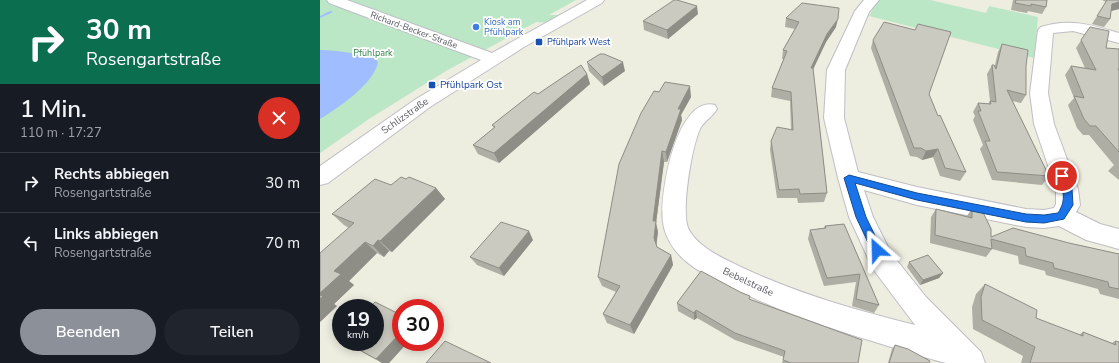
<!DOCTYPE html>
<html lang="de">
<meta charset="utf-8">
<style>
body{margin:0;font-family:"Nunito Sans",sans-serif;background:#20242c;color:#f1f3f6;height:100vh;display:flex;flex-direction:column;font-size:15px;white-space:nowrap}
*{box-sizing:border-box;margin:0}
p{font-size:13px;color:#9ea1a6}
.icon{flex:none;width:22px;height:22px;fill:none;stroke:currentColor;stroke-width:2;stroke-linecap:round;stroke-linejoin:round}
.map{position:relative;flex:1;overflow:hidden}
.side{display:flex;flex-direction:column;background:#171b24;width:320px}
.side>*{flex:none}
.top-card{background:#0b6e4f;color:#fff;overflow:hidden}
.speed{position:absolute;left:12px;top:299px;display:flex;gap:8px;font-size:20px;font-weight:700;text-align:center}
.speed>*{display:grid;place-content:center;width:52px;height:52px;border-radius:50%;background:#171b24;box-shadow:0 2px 10px #0003;line-height:1}
.speed small{font-size:10px;font-weight:400}
.speed .limit{border:6px solid #d22;background:#fff;color:#111}
.pin{position:absolute;display:grid;place-items:center;width:34px;height:34px;color:#fff;margin:-17px;border:2px solid #fff;border-radius:50%;box-shadow:0 1px 4px #0007}
.me{position:absolute;width:44px;margin:-22px;rotate:335deg;stroke-linejoin:round;filter:drop-shadow(0 0 3px #0008)}
.turn{display:flex;align-items:center;gap:14px;height:84px;padding:0 20px;font-size:18px}
.turn .icon{width:52px;height:52px;stroke-width:2.5}
.turn b{display:block;font-size:28px;line-height:34px}
.round{display:grid;place-items:center;flex:none;width:42px;height:42px;border-radius:21px;background:#20242c}
.overview{display:flex;align-items:center;justify-content:space-between;height:68px;padding:0 20px}
h1{font-size:24px;font-weight:600;line-height:30px}
.cta{display:flex;gap:8px;margin-top:auto;padding:8px 20px}
.cta a{flex:1;height:46px;border-radius:24px;background:#8c9099;color:#fff;font-size:16px;font-weight:600;line-height:46px;text-align:center}
.cta a+a{background:#20242c;color:#f1f3f6}
ul{padding:0;list-style:none}
li{display:flex;align-items:center;gap:12px;height:60px;padding:0 20px;border-top:1px solid #363941}
li div{flex:1}
li b{display:block;font-size:15px}
li em{font-style:normal}
main{display:flex;flex:1;min-height:0}
.map>svg:first-child{display:block}
</style>
<main>
<section class="side">
<div class="top-card">
<div class="turn"><svg class="icon" aria-label="right" viewBox="0 0 24 24"><path d="M7 20v-9h11M14 6l5 5-5 5"/></svg><div><b>30 m</b>Rosengartstraße</div></div>
</div>
<div class="overview"><div><h1>1 Min.</h1><p>110 m · 17:27</p></div><a class="round" style="background:#d93025;color:#fff"><svg class="icon" aria-label="close" viewBox="0 0 24 24"><path d="M6 6l12 12M18 6L6 18"/></svg></a></div>
<ul>
<li><svg class="icon" aria-label="right" viewBox="0 0 24 24"><path d="M7 20v-9h11M14 6l5 5-5 5"/></svg><div><b>Rechts abbiegen</b><p>Rosengartstraße</p></div><em>30 m</em></li>
<li><svg class="icon" aria-label="left" viewBox="0 0 24 24"><path d="M17 20v-9H6M10 6l-5 5 5 5"/></svg><div><b>Links abbiegen</b><p>Rosengartstraße</p></div><em>70 m</em></li>
</ul>
<div class="cta"><a>Beenden</a><a>Teilen</a></div>
</section>
<div class="map">
<svg width="799" height="363" viewBox="0 0 799 363">
<rect width="100%" height="100%" fill="#edede0"/>
<path fill="#bbe7c6" d="M 0,0 L 256,0 L 229,15 L 241,15 L 228,23 L 216,22 L 126,71 L 49,119 L 0,153 Z
M 558,0 L 610,0 L 666,13 L 669,6 L 718,17 L 714,58 L 549,16 Z"/>
<path fill="#9fbdff" d="M 0,50 C 18,50 37,54 55,58 L 58,62 C 54,84 18,108 0,119 Z"/>
<g fill="none" stroke-linecap="round" stroke-linejoin="round">
<path fill="#9fbdff" fill-rule="evenodd" d="M 10,11 L 13,12 L 0,18 L 0,16 Z"/>
<g stroke="#bebec5" stroke-width="2">
<path id="street" d="M 7,0 L 27,0 L 172,53 L 267,0 L 284,0 L 282,3 L 204,47 L 110,107 L 8,183 L 0,185 L 0,166 L 96,99 L 161,60 L 9,3 Z
M 544,0 L 559,0 L 549,12 L 525,70 L 524,118 L 538,172 L 597,187 L 706,209 L 724,210 L 734,208 L 736,204 L 736,189 L 714,124 L 710,93 L 718,30 L 721,27 C 750,18 771,25 799,33 L 799,43 L 753,31 L 733,33 L 728,93 L 734,124 L 758,189 L 760,205 L 756,212 L 780,224 L 799,229 L 799,249 L 766,240 L 739,226 L 724,228 L 706,227 L 597,205 L 544,190 L 553,217 L 571,253 L 606,297 L 661,352 L 665,363 C 653,363 638,363 626,363 C 606,358 587,352 568,346 C 514,330 460,312 410,287 C 390,277 369,268 355,250 C 349,242 344,232 343,222 C 339,197 356,95 395,105 L 397,109 C 393,116 386,120 381,127 C 372,144 360,214 369,230 C 380,249 405,259 423,268 C 479,294 536,310 595,325 L 553,269 L 529,217 L 518,178 L 504,118 L 507,70 L 535,11 Z"/>
</g>
<use href="#street" fill="#fff" fill-rule="evenodd"/>
</g>
<path fill="#afaea5" d="M 693,0 L 727,0 L 726,7 L 722,14 L 708,11 L 707,13 L 691,10 Z
M 782,0 L 799,0 L 799,9 L 791,11 L 790,19 L 784,27 L 772,24 L 786,2 Z
M 378,14 L 348,39 L 324,30 L 323,21 Z
M 466,18 L 516,27 L 506,42 L 493,69 L 507,193 L 504,202 L 478,203 L 477,198 L 457,198 L 450,150 L 451,141 L 471,130 L 470,101 L 451,97 L 452,88 L 464,59 L 462,59 L 463,50 L 475,29 L 465,27 Z
M 770,27 L 786,48 L 799,49 L 799,180 L 788,171 L 794,165 L 769,135 L 763,135 L 757,128 L 748,105 L 754,98 L 745,75 L 751,66 L 765,68 L 756,48 Z
M 553,40 L 609,94 L 618,116 L 646,172 L 640,181 L 620,176 L 613,157 L 602,160 L 597,157 L 590,156 L 551,48 Z
M 682,44 L 706,66 L 706,95 L 701,103 L 692,101 L 729,176 L 722,185 L 672,180 L 660,149 L 663,145 L 653,120 L 655,116 L 653,112 L 658,103 L 668,104 L 670,101 L 667,74 L 672,65 L 675,65 L 678,52 Z
M 267,62 L 305,71 L 284,86 L 269,71 Z
M 267,74 L 270,84 L 179,163 L 158,154 L 153,145 L 174,128 L 172,125 L 218,94 Z
M 334,91 L 371,97 L 361,115 L 362,120 L 347,162 L 344,162 L 336,223 L 338,232 L 336,244 L 337,247 L 351,255 L 353,265 L 314,334 L 287,323 L 283,314 L 296,292 L 282,286 L 278,277 Z
M 71,185 L 116,188 L 125,199 L 72,252 L 69,251 L 64,257 L 57,253 L 29,281 L 34,285 L 14,304 L 17,306 L 0,322 L 0,253 L 29,228 L 24,225 L 12,214 Z
M 652,208 L 671,237 L 749,243 L 799,254 L 799,299 L 780,294 L 778,289 L 726,275 L 725,271 L 699,264 L 698,256 L 672,249 L 666,257 L 610,243 L 611,217 L 616,209 L 647,216 Z
M 524,224 L 559,305 L 554,313 L 532,306 L 536,282 L 504,286 L 488,239 L 490,230 L 504,228 L 505,226 Z
M 213,240 L 184,276 L 157,265 L 150,257 Z
M 589,262 L 623,273 L 619,278 L 600,285 L 587,267 Z
M 665,284 L 716,318 L 759,335 L 763,332 L 792,343 L 795,341 L 799,363 L 701,363 L 703,356 L 653,329 L 652,307 L 656,294 Z
M 429,299 L 538,363 L 462,363 L 464,357 L 415,340 L 377,318 L 374,320 L 358,311 L 357,303 Z
M 24,342 L 88,342 L 69,363 L 62,363 Z
M 575,345 L 609,363 L 568,363 L 572,349 Z"/>
<path fill="#8e8d86" d="M 799,2 L 799,9 L 787,12 L 792,4 Z
M 377,6 L 378,14 L 348,39 L 347,30 Z
M 518,19 L 516,27 L 506,42 L 490,76 L 491,68 L 507,34 Z
M 303,62 L 305,71 L 284,86 L 282,77 Z
M 267,74 L 270,84 L 179,163 L 174,153 Z
M 370,86 L 371,97 L 361,115 L 362,120 L 347,162 L 346,152 L 358,109 Z
M 618,149 L 613,157 L 602,160 L 606,151 Z
M 342,151 L 344,162 L 336,223 L 338,232 L 336,248 L 334,238 L 333,221 Z
M 116,188 L 125,199 L 72,252 L 60,241 Z
M 209,231 L 213,240 L 184,276 L 179,268 Z
M 58,240 L 69,251 L 64,257 L 53,246 Z
M 45,242 L 57,253 L 29,281 L 34,285 L 14,304 L 17,306 L 0,322 L 0,293 L 14,271 Z
M 351,255 L 353,265 L 314,334 L 310,325 Z
M 623,273 L 619,278 L 600,285 L 603,280 Z
M 376,310 L 377,318 L 374,320 L 374,313 Z
M 81,332 L 81,342 L 88,342 L 69,363 L 62,363 L 56,359 Z"/>
<path fill="#cbcac0" stroke="#8e8d86" d="M 354,0 L 357,0 L 377,6 L 347,30 L 323,21 Z
M 696,0 L 727,0 L 726,7 L 711,4 L 711,6 L 695,3 Z
M 787,0 L 799,0 L 799,2 L 792,4 L 790,19 L 777,16 Z
M 482,3 L 519,8 L 518,19 L 507,34 L 491,68 L 493,68 L 507,193 L 480,194 L 479,189 L 459,190 L 451,141 L 457,127 L 473,130 L 471,92 L 452,88 L 467,51 L 463,50 L 479,22 L 466,18 Z
M 564,22 L 595,30 L 598,24 L 631,32 L 609,94 L 618,116 L 620,115 L 646,172 L 625,168 L 618,149 L 606,151 L 601,148 L 594,148 L 553,40 Z
M 770,27 L 789,31 L 786,48 L 799,49 L 799,69 L 798,69 L 799,71 L 799,152 L 776,126 L 770,126 L 764,119 L 754,96 L 764,98 L 751,66 L 776,70 L 761,40 Z
M 682,44 L 708,50 L 706,66 L 706,95 L 687,90 L 729,176 L 677,172 L 665,141 L 670,141 L 658,111 L 661,111 L 658,103 L 671,104 L 670,101 L 676,102 L 672,65 L 674,65 L 676,69 Z
M 280,54 L 284,54 L 303,62 L 282,77 L 267,62 Z
M 261,65 L 267,74 L 174,153 L 153,145 L 175,127 L 172,125 L 214,92 L 218,94 Z
M 345,82 L 370,86 L 358,109 L 361,109 L 346,152 L 342,151 L 333,221 L 336,221 L 334,238 L 337,247 L 351,255 L 310,325 L 283,314 L 300,286 L 278,277 L 299,164 L 321,113 L 334,91 L 339,92 Z
M 81,177 L 86,179 L 89,177 L 116,188 L 60,241 L 58,240 L 53,246 L 45,242 L 14,271 L 21,274 L 0,293 L 0,253 L 34,223 L 12,214 L 55,179 L 71,185 Z
M 652,208 L 662,210 L 671,229 L 671,237 L 693,228 L 749,243 L 799,254 L 799,289 L 789,287 L 788,282 L 734,268 L 733,263 L 706,256 L 705,248 L 671,239 L 672,249 L 615,235 L 616,209 L 652,218 Z
M 181,222 L 209,231 L 179,268 L 150,257 Z
M 524,224 L 559,305 L 536,299 L 540,274 L 507,278 L 490,230 L 506,228 L 505,226 Z
M 608,255 L 623,273 L 603,280 L 589,262 Z
M 381,271 L 420,292 L 430,296 L 429,299 L 542,340 L 538,363 L 471,363 L 463,360 L 465,351 L 415,333 L 376,310 L 374,313 L 357,303 Z
M 665,284 L 717,310 L 716,318 L 763,336 L 763,332 L 796,345 L 795,341 L 799,342 L 799,363 L 710,363 L 715,347 L 662,320 L 661,297 Z
M 0,295 L 3,296 L 0,299 Z
M 55,302 L 81,315 L 81,332 L 56,359 L 25,342 L 55,342 L 55,308 L 49,308 Z
M 21,335 L 21,340 L 18,338 Z
M 125,341 L 171,363 L 106,363 Z
M 575,345 L 588,349 L 610,361 L 609,363 L 569,363 Z"/>
<path fill="#1a73e8" stroke="#114b97" d="M 742,173 L 746,174 L 752,189 L 753,205 L 744,219 L 724,223 L 706,222 L 597,200 L 535,183 L 546,217 L 562,250 L 561,253 L 557,255 L 553,253 L 536,217 L 524,178 L 529,175 L 597,193 L 706,214 L 724,215 L 738,213 C 747,199 743,191 738,176 Z"/>
<circle fill="#3f7fe0" stroke="#fff" stroke-width="1.5" cx="156" cy="27" r="4"/>
<g fill="#1a4fb4" stroke="#fff" stroke-width="1.5">
<rect x="215" y="38" width="8" height="8" rx="2"/>
<rect x="108" y="81" width="8" height="8" rx="2"/>
</g>
<g text-anchor="middle" dominant-baseline="central" stroke-width="3.5" stroke-linejoin="round" paint-order="stroke">
<g font-size="9" fill="#366cbe" stroke="#fff" text-anchor="start">
<text x="164" y="22">Kiosk am<tspan x="164" dy="10">Pfühlpark</tspan></text>
</g>
<g font-size="9" fill="#595b63" stroke="#fff">
<text transform="translate(94 30) rotate(20)">Richard-Becker-Straße</text>
</g>
<g font-size="9" fill="#164399" stroke="#fff" text-anchor="start">
<text x="227" y="42">Pfühlpark West</text>
</g>
<g font-size="9" fill="#2f8448" stroke="#fff">
<text x="53" y="53">Pfühlpark</text>
</g>
<g font-size="10" fill="#164399" stroke="#fff" text-anchor="start">
<text x="120" y="85">Pfühlpark Ost</text>
</g>
<g font-size="10" fill="#595b63" stroke="#fff">
<text transform="translate(85 116) rotate(-35)">Schlizstraße</text>
<text transform="translate(428 282) rotate(25)">Bebelstraße</text>
</g>
</g>
</svg>
<div class="speed"><div>19<small>km/h</small></div><div class="limit">30</div></div>
<div class="pin" style="left:742px;top:176px;background:#d93025"><svg class="icon" aria-label="arrive" viewBox="0 0 24 24"><path d="M6 21V4h12l-3 4 3 4H6"/></svg></div>
<svg class="me" style="left:557px;top:250px" viewBox="-20 -20 40 40"><path d="M0-17L14 15 0 8-14 15z" fill="#1a73e8" stroke="#fff" stroke-width="4"/></svg>
</div>
</main>
